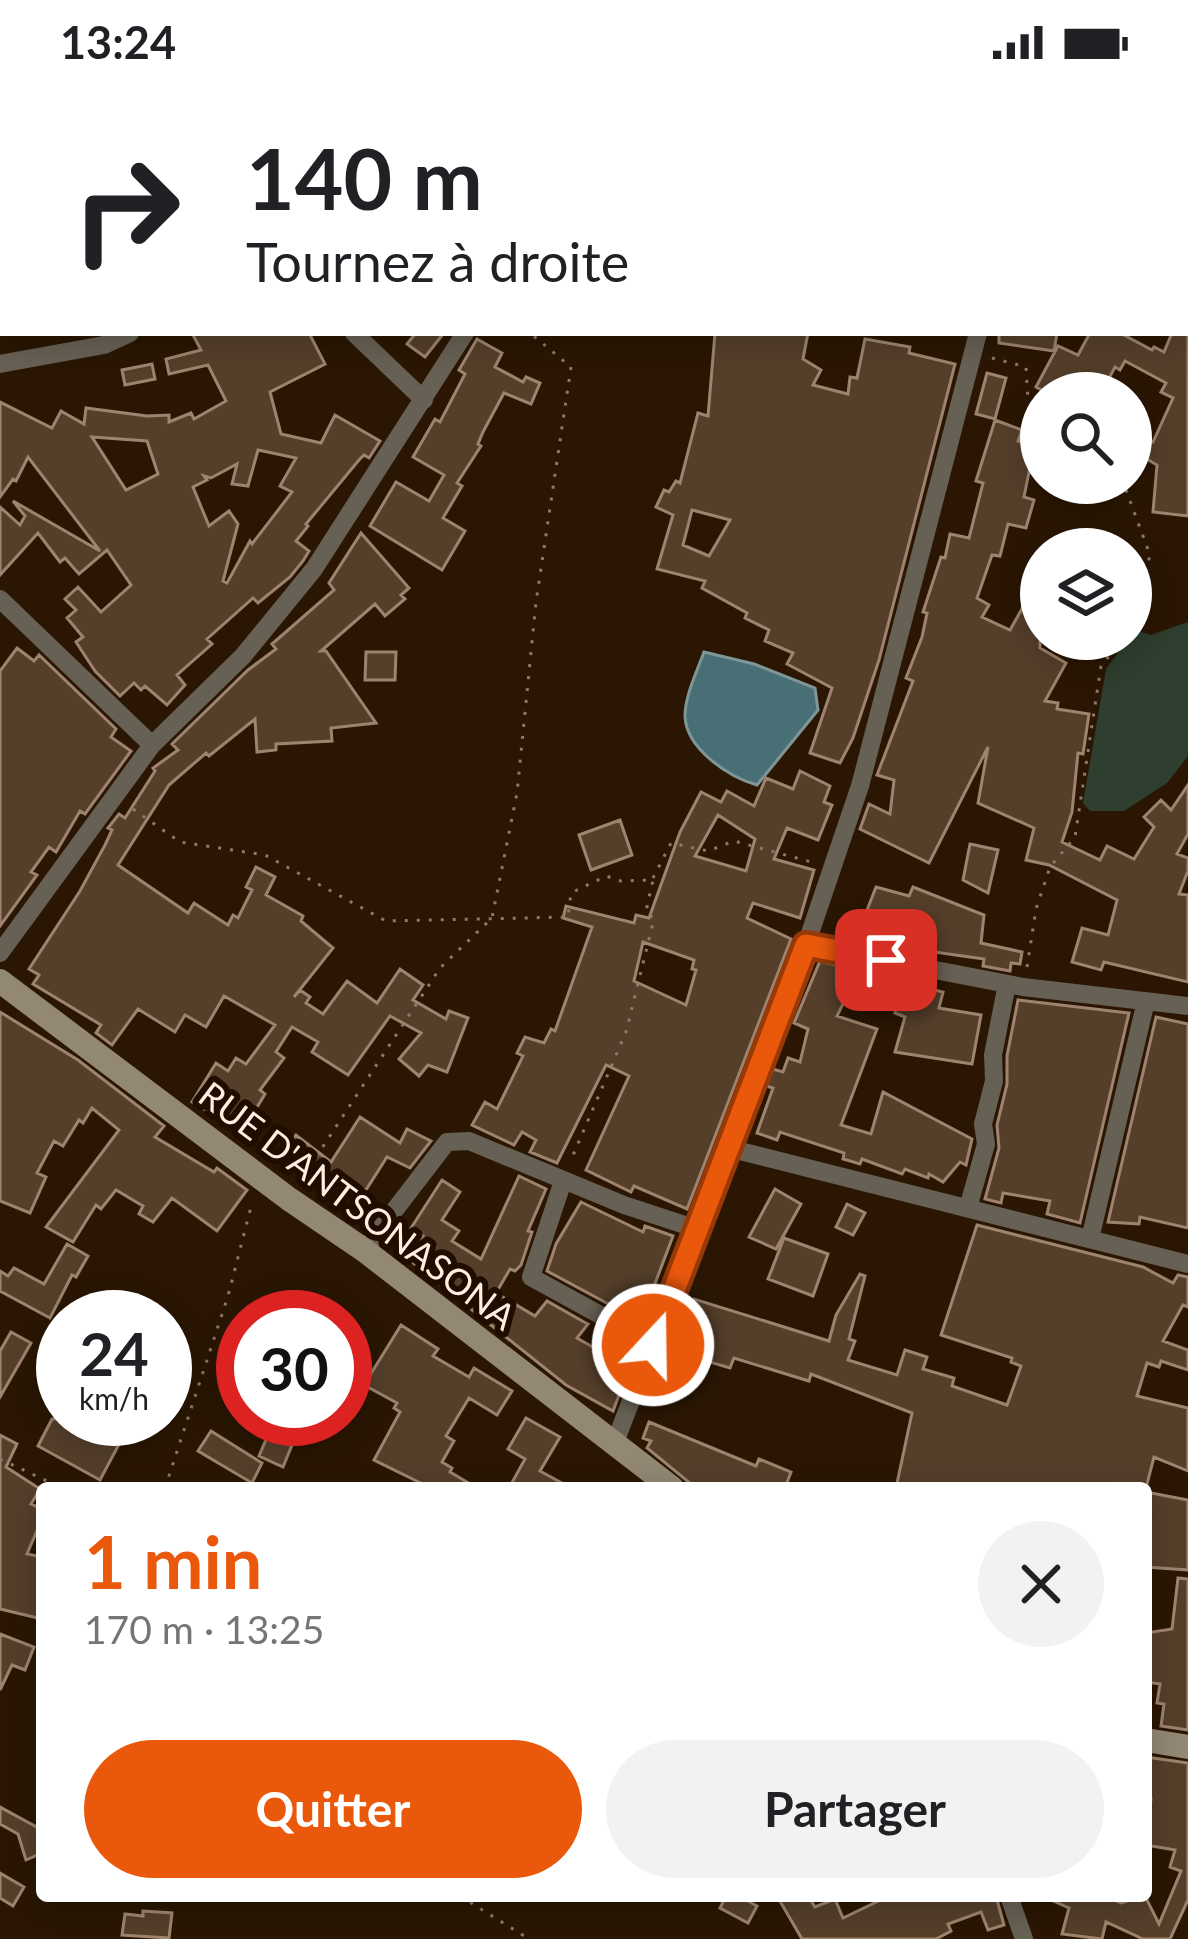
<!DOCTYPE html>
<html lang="fr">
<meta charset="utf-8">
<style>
body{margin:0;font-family:Lato,sans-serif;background:#f2f2f2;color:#202124;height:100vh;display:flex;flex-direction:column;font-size:45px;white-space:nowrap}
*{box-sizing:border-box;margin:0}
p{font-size:39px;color:#757577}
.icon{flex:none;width:66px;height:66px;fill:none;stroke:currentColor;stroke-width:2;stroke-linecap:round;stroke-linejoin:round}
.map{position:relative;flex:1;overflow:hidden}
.details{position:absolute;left:36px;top:1398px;width:1116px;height:420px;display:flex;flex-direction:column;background:#fff;border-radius:12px;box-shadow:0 6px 30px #0003}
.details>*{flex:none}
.banner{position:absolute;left:0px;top:0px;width:1188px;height:252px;box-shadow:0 6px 30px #0003;background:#fff;color:#202124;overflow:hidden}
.controls{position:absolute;left:1020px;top:288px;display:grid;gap:24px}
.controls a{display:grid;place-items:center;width:132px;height:132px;border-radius:50%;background:#fff;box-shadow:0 6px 30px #0003;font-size:60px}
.speed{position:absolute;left:36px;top:1206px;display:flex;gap:24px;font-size:60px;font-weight:700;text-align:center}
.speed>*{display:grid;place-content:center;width:156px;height:156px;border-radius:50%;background:#fff;box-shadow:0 6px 30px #0003;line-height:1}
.speed small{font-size:30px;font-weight:400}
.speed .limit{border:18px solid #d22;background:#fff;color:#111}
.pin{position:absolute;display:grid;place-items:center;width:102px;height:102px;color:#fff;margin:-51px;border-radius:24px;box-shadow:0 6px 18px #0006}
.me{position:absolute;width:132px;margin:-66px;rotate:21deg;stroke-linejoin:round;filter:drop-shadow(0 0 9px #0008)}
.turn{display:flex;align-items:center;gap:42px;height:252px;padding:0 48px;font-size:54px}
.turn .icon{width:156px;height:156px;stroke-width:2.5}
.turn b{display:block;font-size:84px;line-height:102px}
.round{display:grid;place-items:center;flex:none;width:126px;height:126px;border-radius:63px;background:#f2f2f2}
.head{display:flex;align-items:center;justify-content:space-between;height:204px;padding:0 48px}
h1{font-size:72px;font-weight:700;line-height:90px;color:#ea580c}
.button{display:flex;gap:24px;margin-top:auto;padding:24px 48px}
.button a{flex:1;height:138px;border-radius:72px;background:#ea580c;color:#fff;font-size:48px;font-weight:700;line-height:138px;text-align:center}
.button a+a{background:#f2f2f2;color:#202124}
.status{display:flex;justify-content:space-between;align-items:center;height:84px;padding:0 60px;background:#fff;direction:ltr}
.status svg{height:33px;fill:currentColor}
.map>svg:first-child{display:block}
</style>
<div class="status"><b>13:24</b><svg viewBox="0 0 49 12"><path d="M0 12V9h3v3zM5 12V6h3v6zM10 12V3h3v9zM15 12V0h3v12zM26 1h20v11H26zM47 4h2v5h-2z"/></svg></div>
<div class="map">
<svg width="1188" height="1855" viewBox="0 0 1188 1855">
<rect width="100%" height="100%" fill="#2a1603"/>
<path fill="#2e3e2f" d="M 1188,538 L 1188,672 L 1167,699 L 1124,727 L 1090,727 L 1083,719 L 1106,585 L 1135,546 L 1151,551 Z"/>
<path fill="#486f76" stroke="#7f9597" stroke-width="3" d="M 704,568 L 754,580 L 815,604 L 818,626 L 757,701 C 729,693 686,665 685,632 C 685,612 697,587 704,568 Z"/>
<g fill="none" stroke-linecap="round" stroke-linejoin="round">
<path stroke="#7f9597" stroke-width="6" d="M 162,3 L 163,0"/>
</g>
<path fill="#553f2b" stroke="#9e846e" stroke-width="3" fill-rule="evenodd" d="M 192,249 L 309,249 L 325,280 L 270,308 L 281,350 L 321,359 L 335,331 L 380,357 L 369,374 L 364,371 L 359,376 L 306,440 L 308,442 L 296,457 L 309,467 L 303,477 L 290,493 L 258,519 L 253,514 L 207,555 L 212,560 L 177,591 L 185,601 L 167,621 L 145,602 L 141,606 L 134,599 L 120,612 L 95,587 L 76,558 L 83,553 L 67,534 L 76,526 L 65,515 L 78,503 L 101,528 L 131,501 L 107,466 L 79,490 L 65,474 L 60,478 L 38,449 L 0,491 L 0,423 L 20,441 L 25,432 L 13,417 L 100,467 L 28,373 L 16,397 L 13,395 L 0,413 L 0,318 L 52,344 L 61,327 L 84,340 L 86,324 L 147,332 L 169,331 L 169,338 L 191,329 L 194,335 L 226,317 L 208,281 L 169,290 L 166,275 L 201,266 ZM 92,353 L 147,357 L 158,390 L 126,406 ZM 258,366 L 296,374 L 280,402 L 292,408 L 252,460 L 250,457 L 227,499 L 223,497 L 238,440 L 229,427 L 209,442 L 193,403 L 207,396 L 204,392 L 211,394 L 237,380 L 232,400 L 248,402 Z
M 416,249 L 444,249 L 425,273 L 407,260 Z
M 715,249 L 808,249 L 803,275 L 821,286 L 813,301 L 848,310 L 850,293 L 857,294 L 865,255 L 910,263 L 909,269 L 955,280 L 879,576 L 853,654 L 840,679 L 810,669 L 832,604 L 787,580 L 793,569 L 765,557 L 769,546 L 745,534 L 747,529 L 702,504 L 705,497 L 657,485 L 673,431 L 656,423 L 664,406 L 669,408 L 676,397 L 680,399 L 698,329 L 708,332 ZM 692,426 L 730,436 L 709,472 L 683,461 Z
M 999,249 L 1057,249 L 1054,267 L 999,259 Z
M 1090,249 L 1120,249 L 1152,266 L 1154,263 L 1164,268 L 1172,249 L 1188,249 L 1188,432 L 1153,428 L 1157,381 L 1131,366 L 1131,346 L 1153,358 L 1173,314 L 1161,308 L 1166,299 L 1125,277 L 1120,286 L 1115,283 L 1101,309 L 1047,309 L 1036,303 L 1058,262 L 1078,271 Z
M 477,255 L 502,269 L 495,283 L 523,298 L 526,293 L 540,299 L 531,320 L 504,309 L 483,348 L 478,360 L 481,362 L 457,399 L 462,402 L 443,434 L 465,447 L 442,486 L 370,442 L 396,398 L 429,417 L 444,391 L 413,373 L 435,335 L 440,338 L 465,290 L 459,286 Z
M 152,280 L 155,295 L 125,301 L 122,286 Z
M 987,289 L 1006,294 L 995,335 L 976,330 Z
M 995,336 L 1022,346 L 1018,357 L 1040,363 L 1035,379 L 1031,378 L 1024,413 L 1034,416 L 1026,444 L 1008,440 L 1000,472 L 992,471 L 977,514 L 989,521 L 982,533 L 1010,546 L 1041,491 L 1040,564 L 1066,579 L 1045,617 L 1058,619 L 1057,625 L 1089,630 L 1083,670 L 1078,669 L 1072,728 L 1062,758 L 1100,776 L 1107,762 L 1134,775 L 1154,743 L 1144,733 L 1161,716 L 1171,726 L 1188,701 L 1188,750 L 1177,770 L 1188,774 L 1188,787 L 1179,810 L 1188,811 L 1188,898 L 1104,878 L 1101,886 L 1072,878 L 1082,844 L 1108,851 L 1117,816 L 1049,781 L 1026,776 L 1034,744 L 978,719 L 988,663 L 929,779 L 860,745 L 869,720 L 890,730 L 894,696 L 877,691 L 913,597 L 906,594 L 922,553 L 927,529 L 923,528 L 941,473 L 945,474 L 950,450 L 969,454 L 983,399 L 976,397 Z
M 361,449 L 409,504 L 401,511 L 405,515 L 385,532 L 375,520 L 321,567 L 326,567 L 376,639 L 331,644 L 332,657 L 276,660 L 276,666 L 257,668 L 255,635 L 209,672 L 206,669 L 169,701 L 118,781 L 188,829 L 194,819 L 228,841 L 233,831 L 238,834 L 252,806 L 246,803 L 256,783 L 275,793 L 266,811 L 303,832 L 301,837 L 333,864 L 294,913 L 300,906 L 310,913 L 306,919 L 323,930 L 347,897 L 377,919 L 400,885 L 423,901 L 413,916 L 446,935 L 449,927 L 468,934 L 447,988 L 428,981 L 419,992 L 399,975 L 421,949 L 390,932 L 348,991 L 312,968 L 318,958 L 292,943 L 276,968 L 284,974 L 260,1006 L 265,1010 L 242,1048 L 192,1018 L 216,979 L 228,987 L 236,974 L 246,980 L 275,941 L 224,912 L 206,943 L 185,931 L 175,948 L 138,925 L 112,961 L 96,949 L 101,941 L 33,900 L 39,891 L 29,885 L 80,807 L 105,761 L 112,746 L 108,744 L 119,730 L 125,734 L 155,687 L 153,684 L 178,666 L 172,660 L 248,586 L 276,565 L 272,560 L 334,506 L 329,499 Z
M 17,564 L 34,577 L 39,571 L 116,645 L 111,653 L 131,667 L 85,730 L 80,727 L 56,768 L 49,763 L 31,788 L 37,791 L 0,842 L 0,587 Z
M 366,568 L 396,568 L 395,596 L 365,596 Z
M 800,687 L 830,702 L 824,718 L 832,721 L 818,756 L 787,744 L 774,775 L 814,786 L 800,834 L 753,819 L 747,834 L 791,855 L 687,1125 L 634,1102 L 631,1108 L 586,1086 L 629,992 L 606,981 L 557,1079 L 530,1068 L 536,1056 L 522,1048 L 514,1061 L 472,1041 L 485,1018 L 497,1025 L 523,972 L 517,969 L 525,953 L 544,959 L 551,945 L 555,947 L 592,843 L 563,834 L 566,822 L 634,839 L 636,831 L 649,834 L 680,748 L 701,708 L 721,718 L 727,707 L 754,722 L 766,694 L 793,705 ZM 718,731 L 755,755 L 746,787 L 695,772 ZM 643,858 L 694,876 L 692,885 L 696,886 L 686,921 L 634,897 Z
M 620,736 L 632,771 L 591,786 L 579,751 Z
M 970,760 L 998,766 L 988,809 L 963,796 Z
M 876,803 L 909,812 L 913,803 L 984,831 L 981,859 L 1022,868 L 1020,880 L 1011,879 L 1010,887 L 983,882 L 984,875 L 899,863 L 859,847 Z
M 820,877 L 859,887 L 837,932 L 877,945 L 841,1041 L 871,1050 L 883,1008 L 972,1055 L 966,1081 L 960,1078 L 943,1098 L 929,1090 L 928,1094 L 905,1085 L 902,1090 L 862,1075 L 860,1080 L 843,1075 L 844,1069 L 780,1048 L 777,1056 L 757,1049 L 773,1004 L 766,1002 L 773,985 L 783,988 L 788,974 L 800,978 L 808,945 L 794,939 Z
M 901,898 L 943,908 L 939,924 L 981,931 L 972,980 L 895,968 L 905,933 L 895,929 Z
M 1018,916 L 1129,929 L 1080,1139 L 1047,1130 L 1050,1117 L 1003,1109 L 1001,1119 L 985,1115 L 999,1064 L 997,1041 L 1007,1000 L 1007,972 Z
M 0,928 L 78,976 L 164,1042 L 155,1053 L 214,1088 L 217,1084 L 247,1106 L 217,1147 L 172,1114 L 153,1138 L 139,1130 L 143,1122 L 116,1106 L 101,1125 L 96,1121 L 73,1158 L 46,1143 L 119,1046 L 92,1024 L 83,1039 L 79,1036 L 63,1062 L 54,1057 L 37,1089 L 46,1093 L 30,1129 L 0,1117 Z
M 1156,933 L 1188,940 L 1188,1144 L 1140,1133 L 1139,1140 L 1108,1138 Z
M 360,1033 L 400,1059 L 407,1045 L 431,1057 L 410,1084 L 387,1073 L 359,1117 L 298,1078 L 292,1085 L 278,1074 L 296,1051 L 331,1078 Z
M 519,1092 L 546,1105 L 528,1147 L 532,1148 L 521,1181 L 515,1187 L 510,1185 L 496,1209 L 535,1232 L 547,1217 L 584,1238 L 588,1240 L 577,1254 L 612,1274 L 621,1258 L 636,1266 L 613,1327 L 566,1301 L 407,1174 L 423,1152 L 411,1144 L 442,1096 L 460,1108 L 442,1136 L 459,1147 L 452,1157 L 481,1175 Z
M 775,1105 L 801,1120 L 776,1165 L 749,1153 Z
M 581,1118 L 643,1148 L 645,1142 L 673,1152 L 642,1234 L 614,1223 L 547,1187 L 556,1160 Z
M 847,1120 L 865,1129 L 853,1151 L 836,1143 Z
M 977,1141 L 1143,1183 L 1173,1199 L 1178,1191 L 1188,1193 L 1188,1223 L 1183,1221 L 1163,1257 L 1188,1266 L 1188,1286 L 1161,1277 L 1159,1283 L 1147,1279 L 1137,1312 L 1188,1324 L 1188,1387 L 1154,1373 L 1146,1404 L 896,1404 L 912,1329 L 811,1290 L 809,1297 L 734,1274 L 730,1284 L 672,1267 L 694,1215 L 829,1257 L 836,1231 L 860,1190 L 865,1192 L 849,1255 L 855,1257 L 848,1276 L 897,1291 L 905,1266 L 927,1273 L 923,1285 L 954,1294 L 952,1302 L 1007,1321 L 1021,1282 L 1011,1278 L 1012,1274 L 941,1251 Z
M 784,1154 L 828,1170 L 813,1212 L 768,1195 Z
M 67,1160 L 88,1172 L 76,1193 L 72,1191 L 50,1234 L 0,1207 L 0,1187 L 8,1192 L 14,1184 L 44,1200 Z
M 401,1241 L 438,1265 L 433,1272 L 469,1293 L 474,1284 L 512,1307 L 497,1331 L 469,1314 L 446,1352 L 454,1357 L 442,1378 L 452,1384 L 450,1388 L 477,1404 L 431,1404 L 374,1376 L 400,1328 L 394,1324 L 397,1319 L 364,1301 Z
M 11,1248 L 31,1259 L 0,1313 L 0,1267 Z
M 526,1334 L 560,1353 L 540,1387 L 571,1404 L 509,1404 L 525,1375 L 508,1365 Z
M 52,1335 L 144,1335 L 137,1353 L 125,1349 L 100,1396 L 38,1362 Z
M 649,1338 L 756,1382 L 759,1375 L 791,1388 L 785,1404 L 701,1404 L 691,1400 L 647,1364 L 651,1357 L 643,1354 Z
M 211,1347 L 262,1379 L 252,1399 L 198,1367 Z
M 0,1351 L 17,1360 L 6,1383 L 40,1405 L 31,1420 L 42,1425 L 42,1435 L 27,1470 L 42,1473 L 42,1535 L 0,1525 Z
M 268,1351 L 292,1361 L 283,1383 L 259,1372 Z
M 1146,1408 L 1188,1416 L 1188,1486 L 1146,1483 Z
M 1178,1494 L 1188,1495 L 1188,1646 L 1161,1642 L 1164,1620 L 1157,1619 L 1160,1600 L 1146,1598 L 1146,1549 L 1172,1545 Z
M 0,1550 L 34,1563 L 25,1586 L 12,1581 L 0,1606 Z
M 1146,1673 L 1188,1679 L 1188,1816 L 1170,1855 L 1143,1855 L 1106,1838 L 1102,1855 L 1062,1850 L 1069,1824 L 1042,1812 L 1105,1812 L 1121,1819 L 1145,1812 L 1159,1840 L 1181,1787 L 1170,1783 L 1175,1766 L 1146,1761 L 1151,1715 L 1146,1715 Z
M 0,1723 L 42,1746 L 42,1769 L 26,1776 L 18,1750 L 0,1740 Z
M 0,1789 L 24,1803 L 13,1822 L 0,1814 Z
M 726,1812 L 739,1812 L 757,1822 L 748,1839 L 720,1824 Z
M 777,1812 L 808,1812 L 815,1823 L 835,1815 L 843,1834 L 889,1812 L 996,1812 L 1004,1841 L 988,1846 L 981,1828 L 948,1840 L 951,1847 L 936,1855 L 802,1855 Z
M 143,1827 L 172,1829 L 169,1854 L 122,1851 L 125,1830 L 143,1832 Z"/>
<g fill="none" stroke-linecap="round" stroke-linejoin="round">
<path stroke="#8c7a6b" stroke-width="3" stroke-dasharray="3 9" stroke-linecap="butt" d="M 0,94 L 3,101
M 0,166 L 3,166
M 1185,190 L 1188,191
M 992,274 L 1026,283 L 1028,316 L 1041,331
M 1116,399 L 1126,406 L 1150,471 L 1131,545
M 133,725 L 180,758 L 265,771 L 386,837 L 568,833 L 571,809 L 606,792 L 621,797 L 653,796 L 646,827 L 654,835 L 626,948 L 571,1076
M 653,794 L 671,759 L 708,767 L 734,757 L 815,779
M 1027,883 L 1036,825 L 1050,783 L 1075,753 L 1101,582 L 1123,555
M 303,1093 L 440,884 L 492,834 L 517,709 L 536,518 L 571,283 L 530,249
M 0,1375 L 62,1404
M 165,1404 L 228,1212 L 252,1119
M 460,1812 L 529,1855"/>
<path stroke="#676054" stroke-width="18" d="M 1046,3 L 1047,0
M 1111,3 L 1113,0
M 354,249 L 424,316
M 0,280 L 104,261 L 130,249
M 0,515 L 152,661
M 806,861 L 1023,903 L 1188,922
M 0,869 L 152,661 L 243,572 L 314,485 L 465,249
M 728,1064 L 1188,1180
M 563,1097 L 531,1193 L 653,1260
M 968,1124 L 986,1060 L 983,1040 L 994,997 L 993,971 L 1007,900
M 1090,1155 L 1146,917
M 364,1166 L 447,1058 L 469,1057 L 624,1121 L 697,1145
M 614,1361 L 806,861 L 860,702 L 978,249
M 1009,1812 L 1024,1855"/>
<path stroke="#928874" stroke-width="24" d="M 571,0 L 588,3
M 1185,103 L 1188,103
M 0,897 L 289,1115 L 364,1166 L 672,1404
M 1146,1656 L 1188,1663"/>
</g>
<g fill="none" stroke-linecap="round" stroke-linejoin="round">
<g stroke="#983908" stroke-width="30">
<path id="route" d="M 653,1261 L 806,861 L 886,876"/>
</g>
<use href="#route" stroke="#ea580c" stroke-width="21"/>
</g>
<g text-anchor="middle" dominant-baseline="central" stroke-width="12" stroke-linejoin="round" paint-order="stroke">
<g font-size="36" fill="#feefe3" stroke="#200d00">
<text transform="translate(358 1121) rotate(37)">RUE D'ANTSONASONA</text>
</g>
</g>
</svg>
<div class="controls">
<a><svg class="icon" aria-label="search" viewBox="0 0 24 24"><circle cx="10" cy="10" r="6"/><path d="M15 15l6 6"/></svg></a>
<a><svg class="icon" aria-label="layers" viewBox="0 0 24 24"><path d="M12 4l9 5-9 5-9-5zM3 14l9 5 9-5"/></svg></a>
</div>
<div class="speed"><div>24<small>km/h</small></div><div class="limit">30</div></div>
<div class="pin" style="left:886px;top:876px;background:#d93025"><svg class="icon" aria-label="arrive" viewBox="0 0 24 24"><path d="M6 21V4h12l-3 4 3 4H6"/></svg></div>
<svg class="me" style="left:653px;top:1261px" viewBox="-20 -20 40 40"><circle r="17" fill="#ea580c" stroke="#fff" stroke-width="3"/><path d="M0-11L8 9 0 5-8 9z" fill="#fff"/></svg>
<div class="banner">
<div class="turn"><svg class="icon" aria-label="right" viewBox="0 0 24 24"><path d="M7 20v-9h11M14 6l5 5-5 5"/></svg><div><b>140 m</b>Tournez à droite</div></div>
</div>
<section class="details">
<div class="head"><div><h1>1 min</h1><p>170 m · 13:25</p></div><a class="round"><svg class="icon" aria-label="close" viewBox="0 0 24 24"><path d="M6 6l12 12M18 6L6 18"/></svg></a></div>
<div class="button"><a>Quitter</a><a>Partager</a></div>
</section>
</div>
